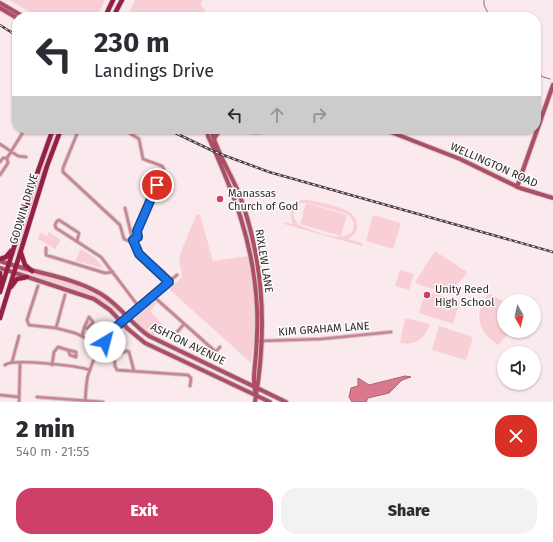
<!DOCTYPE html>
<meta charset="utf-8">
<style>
body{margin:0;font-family:"Fira Sans",sans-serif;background:#f2f2f3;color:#2b2b33;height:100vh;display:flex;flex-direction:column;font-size:15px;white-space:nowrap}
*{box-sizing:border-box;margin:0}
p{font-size:13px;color:#7c7c81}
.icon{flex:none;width:22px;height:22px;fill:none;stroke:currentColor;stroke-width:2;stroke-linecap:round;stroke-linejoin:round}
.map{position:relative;height:402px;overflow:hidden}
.drawer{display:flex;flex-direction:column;background:#fff;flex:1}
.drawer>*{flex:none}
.top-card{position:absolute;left:12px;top:12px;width:529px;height:122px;border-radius:16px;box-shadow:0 1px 3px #0004;background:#fff;color:#2b2b33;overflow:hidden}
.needle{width:26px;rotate:172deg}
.tools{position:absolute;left:497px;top:294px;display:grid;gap:8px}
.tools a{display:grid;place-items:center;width:44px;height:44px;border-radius:50%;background:#fff;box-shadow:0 1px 3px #0004;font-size:20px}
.pin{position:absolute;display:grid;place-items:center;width:34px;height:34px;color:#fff;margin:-17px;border:2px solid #fff;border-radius:50%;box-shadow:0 1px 4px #0007}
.me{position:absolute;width:44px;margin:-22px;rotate:37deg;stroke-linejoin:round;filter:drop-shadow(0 0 3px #0008)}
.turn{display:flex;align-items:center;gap:14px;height:84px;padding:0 16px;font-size:18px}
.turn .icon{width:52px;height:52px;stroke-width:2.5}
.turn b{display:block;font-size:28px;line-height:34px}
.lanes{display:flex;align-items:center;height:38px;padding:0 16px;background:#0003;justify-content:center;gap:20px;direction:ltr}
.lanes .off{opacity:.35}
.round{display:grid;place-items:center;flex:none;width:42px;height:42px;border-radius:16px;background:#f2f2f3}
.headline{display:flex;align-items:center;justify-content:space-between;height:68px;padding:0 16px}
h1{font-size:24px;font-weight:800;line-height:30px}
.cta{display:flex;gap:8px;margin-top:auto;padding:8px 16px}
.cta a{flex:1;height:46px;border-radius:16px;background:#cf4068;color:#fff;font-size:16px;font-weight:800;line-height:46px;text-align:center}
.cta a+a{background:#f2f2f3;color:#2b2b33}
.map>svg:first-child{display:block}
</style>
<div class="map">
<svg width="553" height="402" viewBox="0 0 553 402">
<rect width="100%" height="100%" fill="#fbeaed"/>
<path fill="#f9cfd6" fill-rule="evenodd" d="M 9,0 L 105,0 L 97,17 L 39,17 Z
M 135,0 L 202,0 L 201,5 L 210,17 L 127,17 Z
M 55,129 L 60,129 L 14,262 L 23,224 Z
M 301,200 L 307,200 C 321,203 361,207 357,228 C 356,233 352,237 348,239 L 362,243 L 362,246 L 284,224 L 285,222 L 293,224 C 289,214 290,205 301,200 ZM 301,203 L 306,203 L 300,224 L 341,236 L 347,215 L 307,203 L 309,203 L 345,213 L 350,216 L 354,223 C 354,249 314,231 301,226 C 291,220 291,209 301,203 Z
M 197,214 L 200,215 L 213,261 L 248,256 C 254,292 257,327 251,363 L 169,289 L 182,277 L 179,257 L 196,215 Z
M 373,215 L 401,223 L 393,249 L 366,241 Z
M 40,232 L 47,236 L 49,232 L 61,240 L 55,249 L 38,239 Z
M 81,249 L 95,258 L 104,268 L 75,261 Z
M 435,251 L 467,272 C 456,293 434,293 415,282 Z
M 20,270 C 43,274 115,292 123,317 L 104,303 L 89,295 L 24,275 L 18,271 Z
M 400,270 L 414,274 L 409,290 L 395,286 Z
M 426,291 L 460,302 L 453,324 L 419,313 Z
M 489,293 L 504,302 L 504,331 L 511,331 L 498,345 C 477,331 473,313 489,293 Z
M 154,301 L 157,303 L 150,311 L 162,324 L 153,336 L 138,325 L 135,318 Z
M 405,318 L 430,324 C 425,338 416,346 400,343 Z
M 439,326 L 473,337 L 466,360 L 432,350 Z"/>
<path fill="#da798d" stroke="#a8616f" d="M 405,376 L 411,377 L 402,380 L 389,393 L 368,398 L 366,402 L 352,402 L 349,397 L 351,388 L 358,386 L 358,378 L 369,385 Z"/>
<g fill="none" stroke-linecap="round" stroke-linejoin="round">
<path stroke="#a8616f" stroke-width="1" d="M 484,0 L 484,5 L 490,17
M 536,71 L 543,77 L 550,79"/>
<g stroke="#d7c7ca" stroke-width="4.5">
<path id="street" d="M 79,129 L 63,168 L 63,172 L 120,225 L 124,239 L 129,241 L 138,237 L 138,229 L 164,169 L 162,166 L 143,159 L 139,139 L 123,129
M 0,144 L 18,156 L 26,157
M 0,162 L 3,158 L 7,158
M 0,175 L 8,163 L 7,158 L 25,129
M 125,208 L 133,242 L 137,251 L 169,282
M 77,241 L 79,233 L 59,220 L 57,221 L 55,225 L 56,228 L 101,257 L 139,307
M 46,248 L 46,255 L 105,273 L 113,272
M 156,270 L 160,269 L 164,273 L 164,277
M 156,270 L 164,277
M 38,286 L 27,320 L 29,325 L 56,328 L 75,333 L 90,340 L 114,355 L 115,366 L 117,370 L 188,375 L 191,378 L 190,386
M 153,296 L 216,352
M 89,317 L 93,322 L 88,328 L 84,328 Z
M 56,328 L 65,295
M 82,336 L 84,328
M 172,338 L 184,324
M 260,341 L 321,339 L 391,332
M 114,356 L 126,351 L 129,352 L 134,371
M 211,357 L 220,347
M 12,362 L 19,336
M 5,365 C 13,358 78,366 90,370
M 52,365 L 54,352 L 58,347 L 68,350 L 70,355 L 76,357 L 76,352 L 68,350
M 0,395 L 19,397
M 37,397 L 103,402
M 19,402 L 20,363
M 85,402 C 86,393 86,383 88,375 C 101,330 144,303 177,275"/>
</g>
<g stroke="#d7c7ca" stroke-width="6">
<path id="secondary" d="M 0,3 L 24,17
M 0,8 L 17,18
M 207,129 L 208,136 C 234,193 254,244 257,308 C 258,323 257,338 256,353 C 255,368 252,381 256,396
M 211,129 C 216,152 231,173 240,196 C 264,262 267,333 255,402
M 227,129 L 256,132 L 283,129
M 383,129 L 460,159 L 520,188 L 553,198
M 214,139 L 217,134 L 222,129
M 517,187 L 553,85
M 0,261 C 33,273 71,276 101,294 C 120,305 131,324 149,336 L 286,402
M 0,268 L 94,299 L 110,310 L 128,329 L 145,343 L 270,402"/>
</g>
<g stroke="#d7c7ca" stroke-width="6">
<path id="primary" d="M 105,17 L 113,0
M 113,17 L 122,0
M 21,253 L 25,265 L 32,271
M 0,259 L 6,257 L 11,251
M 0,273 L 1,283
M 11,287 L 17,279 L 27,277
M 0,292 L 38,171 L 53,129
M 0,318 L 47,166 L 61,129"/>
</g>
<use href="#street" stroke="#c78591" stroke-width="2.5"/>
<use href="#secondary" stroke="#ac4f64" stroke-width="4"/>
<use href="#primary" stroke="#962045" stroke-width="4.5"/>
<g stroke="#493e3f" stroke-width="2.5">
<path id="rail" d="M 0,25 L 17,36
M 167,129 L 215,152 L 269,172 L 553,252"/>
</g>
<use href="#rail" stroke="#fcfcfc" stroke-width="1" stroke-dasharray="3" stroke-linecap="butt"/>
</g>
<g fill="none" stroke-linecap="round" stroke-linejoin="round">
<g stroke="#114b97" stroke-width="10">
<path id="route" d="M 105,342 L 117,326 L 169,282 L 139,254 L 133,240 L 138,237 L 137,231 L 157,185"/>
</g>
<use href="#route" stroke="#1a73e8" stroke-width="7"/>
</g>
<g fill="#cf4068" stroke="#fcfcfc" stroke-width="1.5">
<circle cx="220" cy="199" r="4"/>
<circle cx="427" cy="295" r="4"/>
</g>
<g text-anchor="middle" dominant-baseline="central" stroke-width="3" stroke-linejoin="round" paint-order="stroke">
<g font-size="11" fill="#322829" stroke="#fcfcfc">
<text transform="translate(494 165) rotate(24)">WELLINGTON ROAD</text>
<text transform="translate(24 209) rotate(-73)">GODWIN DRIVE</text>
<text transform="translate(264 261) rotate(81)">RIXLEW LANE</text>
<text transform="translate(324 329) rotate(-4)">KIM GRAHAM LANE</text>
<text transform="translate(188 344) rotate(26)">ASHTON AVENUE</text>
</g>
<g font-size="11" fill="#322829" stroke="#fcfcfc" text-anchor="start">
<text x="228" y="193">Manassas<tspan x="228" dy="13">Church of God</tspan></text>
<text x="435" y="289">Unity Reed<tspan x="435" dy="13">High School</tspan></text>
</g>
</g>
</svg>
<div class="tools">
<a><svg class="needle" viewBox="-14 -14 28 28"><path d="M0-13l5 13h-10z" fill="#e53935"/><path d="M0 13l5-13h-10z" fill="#7c7c81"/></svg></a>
<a><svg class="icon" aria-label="sound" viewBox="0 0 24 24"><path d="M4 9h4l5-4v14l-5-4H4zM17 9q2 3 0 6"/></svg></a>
</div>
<div class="pin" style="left:157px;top:185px;background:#d93025"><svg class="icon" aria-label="arrive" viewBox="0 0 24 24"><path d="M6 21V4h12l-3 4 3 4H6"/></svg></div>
<svg class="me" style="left:105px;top:342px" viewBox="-20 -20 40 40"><circle r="19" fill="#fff"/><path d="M0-13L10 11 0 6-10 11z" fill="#1a73e8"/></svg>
<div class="top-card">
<div class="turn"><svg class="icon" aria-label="left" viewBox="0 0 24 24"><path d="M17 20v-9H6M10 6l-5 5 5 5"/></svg><div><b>230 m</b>Landings Drive</div></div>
<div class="lanes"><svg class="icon" aria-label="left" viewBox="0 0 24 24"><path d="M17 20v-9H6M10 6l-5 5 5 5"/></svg><svg class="icon off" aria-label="ahead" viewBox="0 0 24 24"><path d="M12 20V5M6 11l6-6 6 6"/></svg><svg class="icon off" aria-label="right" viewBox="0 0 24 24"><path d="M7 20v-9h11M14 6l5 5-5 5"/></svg></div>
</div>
</div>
<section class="drawer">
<div class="headline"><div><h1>2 min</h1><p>540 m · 21:55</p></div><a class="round" style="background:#d93025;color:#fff"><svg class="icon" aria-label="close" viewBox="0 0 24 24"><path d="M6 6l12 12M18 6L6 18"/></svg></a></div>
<div class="cta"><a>Exit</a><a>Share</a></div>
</section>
